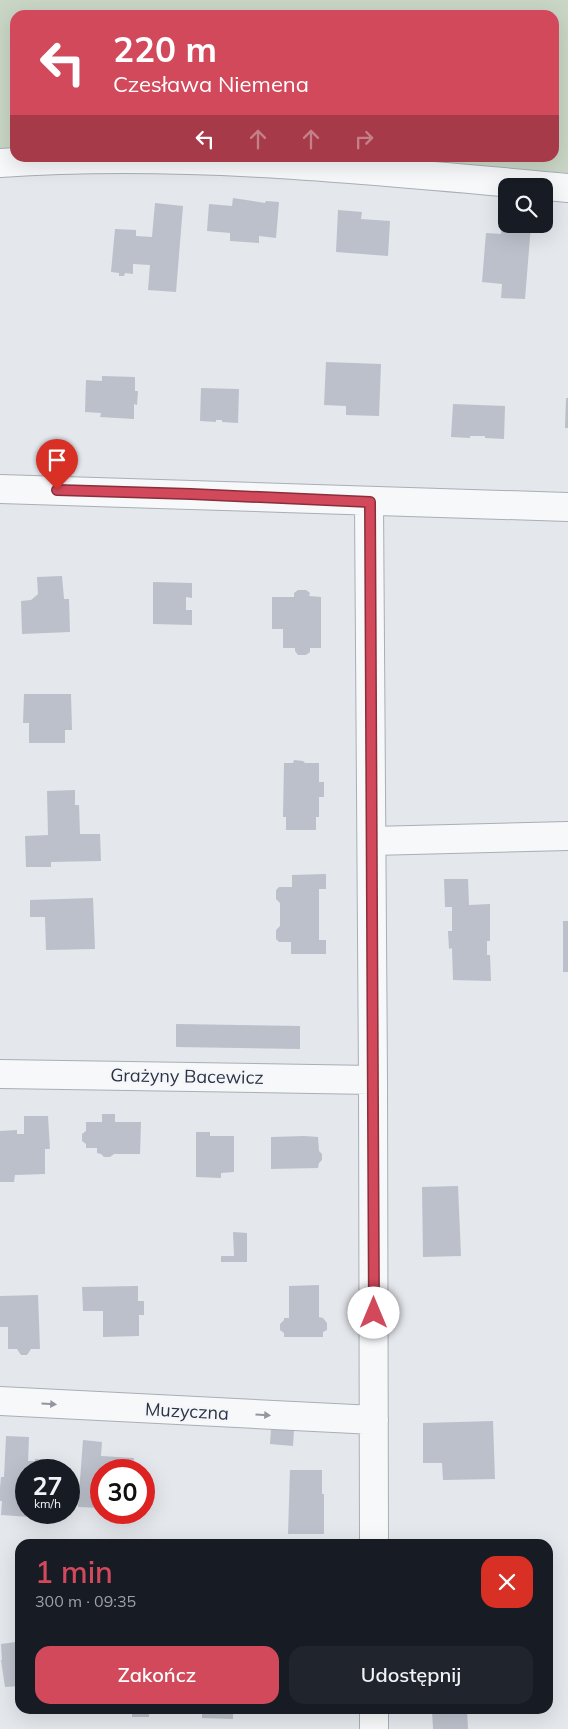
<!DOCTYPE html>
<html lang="pl">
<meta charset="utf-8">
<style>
body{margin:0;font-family:Mulish,sans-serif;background:#20242c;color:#f1f3f6;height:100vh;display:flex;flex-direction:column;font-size:19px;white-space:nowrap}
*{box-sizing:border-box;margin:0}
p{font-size:16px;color:#9ea1a6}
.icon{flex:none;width:28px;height:28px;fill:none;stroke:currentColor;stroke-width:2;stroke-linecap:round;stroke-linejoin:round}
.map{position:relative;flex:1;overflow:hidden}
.side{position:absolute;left:15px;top:1539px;width:538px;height:175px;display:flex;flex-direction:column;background:#171b24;border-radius:15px;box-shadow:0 5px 20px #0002}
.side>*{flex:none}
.hud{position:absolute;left:10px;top:10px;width:549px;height:152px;border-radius:15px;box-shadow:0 5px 20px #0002;background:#d1495b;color:#fff;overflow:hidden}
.buttons{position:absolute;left:498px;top:178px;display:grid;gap:10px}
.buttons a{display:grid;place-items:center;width:55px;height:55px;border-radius:10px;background:#171b24;box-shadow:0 5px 20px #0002;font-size:25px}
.speed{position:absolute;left:15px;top:1459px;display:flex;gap:10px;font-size:25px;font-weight:700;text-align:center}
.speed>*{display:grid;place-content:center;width:65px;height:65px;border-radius:50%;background:#171b24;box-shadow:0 5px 20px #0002;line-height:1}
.speed small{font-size:12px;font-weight:400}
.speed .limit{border:8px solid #d22;background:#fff;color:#111}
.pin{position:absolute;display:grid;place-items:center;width:42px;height:42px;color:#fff;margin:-51px -21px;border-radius:50% 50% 50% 0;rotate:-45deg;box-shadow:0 0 5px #0007}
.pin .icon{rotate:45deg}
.me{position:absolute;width:55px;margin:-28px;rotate:0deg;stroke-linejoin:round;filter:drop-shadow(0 0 4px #0008)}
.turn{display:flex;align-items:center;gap:18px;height:105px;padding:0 20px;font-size:22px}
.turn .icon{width:65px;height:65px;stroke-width:2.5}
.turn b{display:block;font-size:35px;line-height:42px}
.lanes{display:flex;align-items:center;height:48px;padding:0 20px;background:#0003;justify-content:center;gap:25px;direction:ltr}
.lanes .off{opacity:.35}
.round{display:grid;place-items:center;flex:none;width:52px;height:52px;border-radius:15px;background:#20242c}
.overview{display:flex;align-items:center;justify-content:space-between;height:85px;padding:0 20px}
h1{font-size:30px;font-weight:600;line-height:38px;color:#d1495b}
.primary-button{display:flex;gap:10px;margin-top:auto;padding:10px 20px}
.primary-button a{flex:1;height:58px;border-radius:15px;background:#d1495b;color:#fff;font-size:20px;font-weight:600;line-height:58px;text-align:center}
.primary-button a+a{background:#20242c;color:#f1f3f6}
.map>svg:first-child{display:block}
</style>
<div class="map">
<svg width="568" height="1729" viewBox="0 0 568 1729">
<rect width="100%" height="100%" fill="#e4e7ec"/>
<path fill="#c9d6c5" d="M 0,0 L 568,0 L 568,173 L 342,158 L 554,158 L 554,15 L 15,15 L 15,152 L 0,153 Z"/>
<path fill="#bbc0ca" d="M 233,198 L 265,203 L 266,201 L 279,202 L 276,238 L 259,236 L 259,243 L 230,241 L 230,233 L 207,231 L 209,204 L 232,206 Z
M 155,203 L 183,206 L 176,292 L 148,290 L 150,265 L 133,264 L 133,274 L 125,273 L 124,276 L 119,276 L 119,273 L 111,272 L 115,229 L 136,230 L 136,236 L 152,237 Z
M 338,210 L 362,212 L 361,219 L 390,221 L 388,256 L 336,252 Z
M 502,223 L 531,225 L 525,299 L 501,298 L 502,284 L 482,282 L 486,233 L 501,234 Z
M 326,362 L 381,364 L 379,416 L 346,415 L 346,406 L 324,405 Z
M 102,376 L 135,377 L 135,391 L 138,391 L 137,405 L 134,404 L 134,419 L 100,417 L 101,413 L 85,412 L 86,380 L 102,381 Z
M 201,388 L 239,389 L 238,423 L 222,422 L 222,420 L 216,420 L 216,422 L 200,421 Z
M 566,398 L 568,398 L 568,428 L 565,428 Z
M 453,404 L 505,406 L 504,439 L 485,438 L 485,436 L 470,436 L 470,438 L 451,437 Z
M 62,576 L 64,599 L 69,599 L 70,632 L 22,634 L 21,601 L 31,600 L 38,594 L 37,577 Z
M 153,582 L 192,583 L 192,598 L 186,597 L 186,610 L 192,610 L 192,625 L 153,624 Z
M 298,590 L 306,590 L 310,593 L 309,596 L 321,597 L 321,648 L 310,648 L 310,652 L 306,655 L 298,655 L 295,651 L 295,648 L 283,648 L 283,629 L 272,629 L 272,597 L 294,597 L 294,593 Z
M 24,694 L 71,694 L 72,730 L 65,730 L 65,743 L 29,743 L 29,723 L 23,723 Z
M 294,760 L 303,761 L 305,763 L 319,763 L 319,782 L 324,782 L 324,797 L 319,797 L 319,817 L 316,817 L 316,830 L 286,830 L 286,817 L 283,817 L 284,763 L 293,763 Z
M 75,790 L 75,805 L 79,805 L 80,834 L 100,834 L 101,861 L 51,862 L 51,867 L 26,867 L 25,836 L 48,835 L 47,791 Z
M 326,874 L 326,889 L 319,889 L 319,940 L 326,940 L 326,954 L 291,954 L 291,942 L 279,942 L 276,939 L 276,930 L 280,926 L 280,903 L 276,899 L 276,890 L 279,887 L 292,887 L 292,875 Z
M 444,879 L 468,879 L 469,905 L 490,904 L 490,941 L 487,941 L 487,955 L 490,955 L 491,981 L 453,980 L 452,948 L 449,949 L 448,931 L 452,931 L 452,907 L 445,907 Z
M 93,898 L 95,949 L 46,950 L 45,917 L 30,917 L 30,900 Z
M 563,921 L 568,921 L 568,972 L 563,972 Z
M 176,1024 L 300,1026 L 300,1049 L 176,1047 Z
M 102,1114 L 115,1114 L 115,1122 L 141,1122 L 140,1154 L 114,1154 L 110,1157 L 104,1157 L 101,1154 L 97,1153 L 97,1148 L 86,1148 L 86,1144 L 82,1141 L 82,1134 L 86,1131 L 86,1122 L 102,1122 Z
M 24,1116 L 48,1116 L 50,1149 L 45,1149 L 45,1174 L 15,1175 L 14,1182 L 0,1182 L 0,1131 L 17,1130 L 17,1134 L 24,1134 Z
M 196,1132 L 210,1132 L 210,1136 L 234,1136 L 234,1172 L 221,1173 L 221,1178 L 196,1177 Z
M 304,1136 L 318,1137 L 319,1151 L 322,1154 L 322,1160 L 319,1163 L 318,1168 L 271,1169 L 271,1137 Z
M 458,1186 L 461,1256 L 423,1257 L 422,1187 Z
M 233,1232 L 247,1233 L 247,1262 L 221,1262 L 221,1256 L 234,1256 Z
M 319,1285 L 319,1317 L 323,1318 L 327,1323 L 327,1330 L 323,1332 L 323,1337 L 284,1337 L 284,1333 L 280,1330 L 280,1324 L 284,1320 L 284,1318 L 289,1318 L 289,1286 Z
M 138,1286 L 138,1301 L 144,1301 L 144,1315 L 139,1315 L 139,1336 L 103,1337 L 103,1311 L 83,1311 L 82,1287 Z
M 38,1295 L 40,1349 L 31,1349 L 27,1355 L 21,1355 L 17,1349 L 8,1349 L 8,1327 L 0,1327 L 0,1296 Z
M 493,1421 L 495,1479 L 443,1480 L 442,1463 L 423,1463 L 423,1423 Z
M 271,1429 L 294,1430 L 293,1446 L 270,1444 Z
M 6,1436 L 29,1437 L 28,1461 L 35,1461 L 35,1459 L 52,1460 L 51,1470 L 26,1470 L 26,1512 L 45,1512 L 45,1518 L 1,1515 L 2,1501 L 0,1501 L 0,1488 L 1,1477 L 4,1477 Z
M 83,1440 L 102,1442 L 101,1456 L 134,1458 L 133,1470 L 101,1470 L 101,1508 L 78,1507 Z
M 290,1470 L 322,1470 L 322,1494 L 324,1494 L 324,1534 L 288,1534 Z
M 15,1634 L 20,1634 L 20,1686 L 5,1687 L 1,1660 L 2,1660 L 1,1644 L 16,1642 Z
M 132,1709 L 149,1709 L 149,1717 L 132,1717 Z
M 202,1709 L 233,1709 L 233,1719 L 202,1718 Z
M 432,1709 L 467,1709 L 468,1729 L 433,1729 Z"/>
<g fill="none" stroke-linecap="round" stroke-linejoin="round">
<g stroke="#a9aeb7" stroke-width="30">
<path id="street" d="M 0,163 C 189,150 380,171 568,188
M 0,489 C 189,494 379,502 568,507
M 369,502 L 373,1080 L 374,1544
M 372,841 L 568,836
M 0,1074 L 373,1080
M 0,1401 L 374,1420
M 374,1729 L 374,1709"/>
</g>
<use href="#street" stroke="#f7f8fa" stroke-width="28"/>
</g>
<defs><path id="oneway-solid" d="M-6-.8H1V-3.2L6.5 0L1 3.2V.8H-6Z" transform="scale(1.25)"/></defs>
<g fill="#9196a0">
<use href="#oneway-solid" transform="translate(49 1404) rotate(3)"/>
<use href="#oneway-solid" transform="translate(263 1415) rotate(3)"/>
</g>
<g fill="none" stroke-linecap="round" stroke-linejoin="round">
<g stroke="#882f3b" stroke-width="12">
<path id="route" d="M 57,490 L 191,494 L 370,502 L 374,1313"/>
</g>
<use href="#route" stroke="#d1495b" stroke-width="9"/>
</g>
<g text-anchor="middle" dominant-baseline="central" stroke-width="4.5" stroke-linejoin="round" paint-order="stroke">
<g font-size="18" fill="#2b3445" stroke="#f4f6f9">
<text transform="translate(187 1076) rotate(1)">Grażyny Bacewicz</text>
<text transform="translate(187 1411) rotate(3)">Muzyczna</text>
</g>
</g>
</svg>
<div class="buttons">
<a><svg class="icon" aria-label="search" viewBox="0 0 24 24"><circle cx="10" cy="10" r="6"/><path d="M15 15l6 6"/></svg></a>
</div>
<div class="speed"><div>27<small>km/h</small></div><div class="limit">30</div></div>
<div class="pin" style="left:57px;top:490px;background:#d93025"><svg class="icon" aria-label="arrive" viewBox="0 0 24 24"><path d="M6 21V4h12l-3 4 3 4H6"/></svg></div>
<svg class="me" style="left:374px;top:1313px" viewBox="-20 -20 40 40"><circle r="19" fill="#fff"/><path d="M0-13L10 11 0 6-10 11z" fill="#d1495b"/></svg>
<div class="hud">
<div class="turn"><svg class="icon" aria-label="left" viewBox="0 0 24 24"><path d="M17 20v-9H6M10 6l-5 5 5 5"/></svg><div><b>220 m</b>Czesława Niemena</div></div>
<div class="lanes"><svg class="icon" aria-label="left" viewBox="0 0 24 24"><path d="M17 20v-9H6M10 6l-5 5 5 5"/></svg><svg class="icon off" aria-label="ahead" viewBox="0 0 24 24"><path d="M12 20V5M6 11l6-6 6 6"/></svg><svg class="icon off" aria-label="ahead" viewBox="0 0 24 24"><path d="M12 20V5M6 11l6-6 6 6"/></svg><svg class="icon off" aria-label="right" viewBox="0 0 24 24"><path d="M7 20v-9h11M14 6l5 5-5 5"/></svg></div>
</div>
<section class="side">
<div class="overview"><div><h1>1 min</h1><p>300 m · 09:35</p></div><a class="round" style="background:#d93025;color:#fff"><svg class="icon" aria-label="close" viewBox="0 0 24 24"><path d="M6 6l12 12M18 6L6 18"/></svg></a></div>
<div class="primary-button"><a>Zakończ</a><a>Udostępnij</a></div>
</section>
</div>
